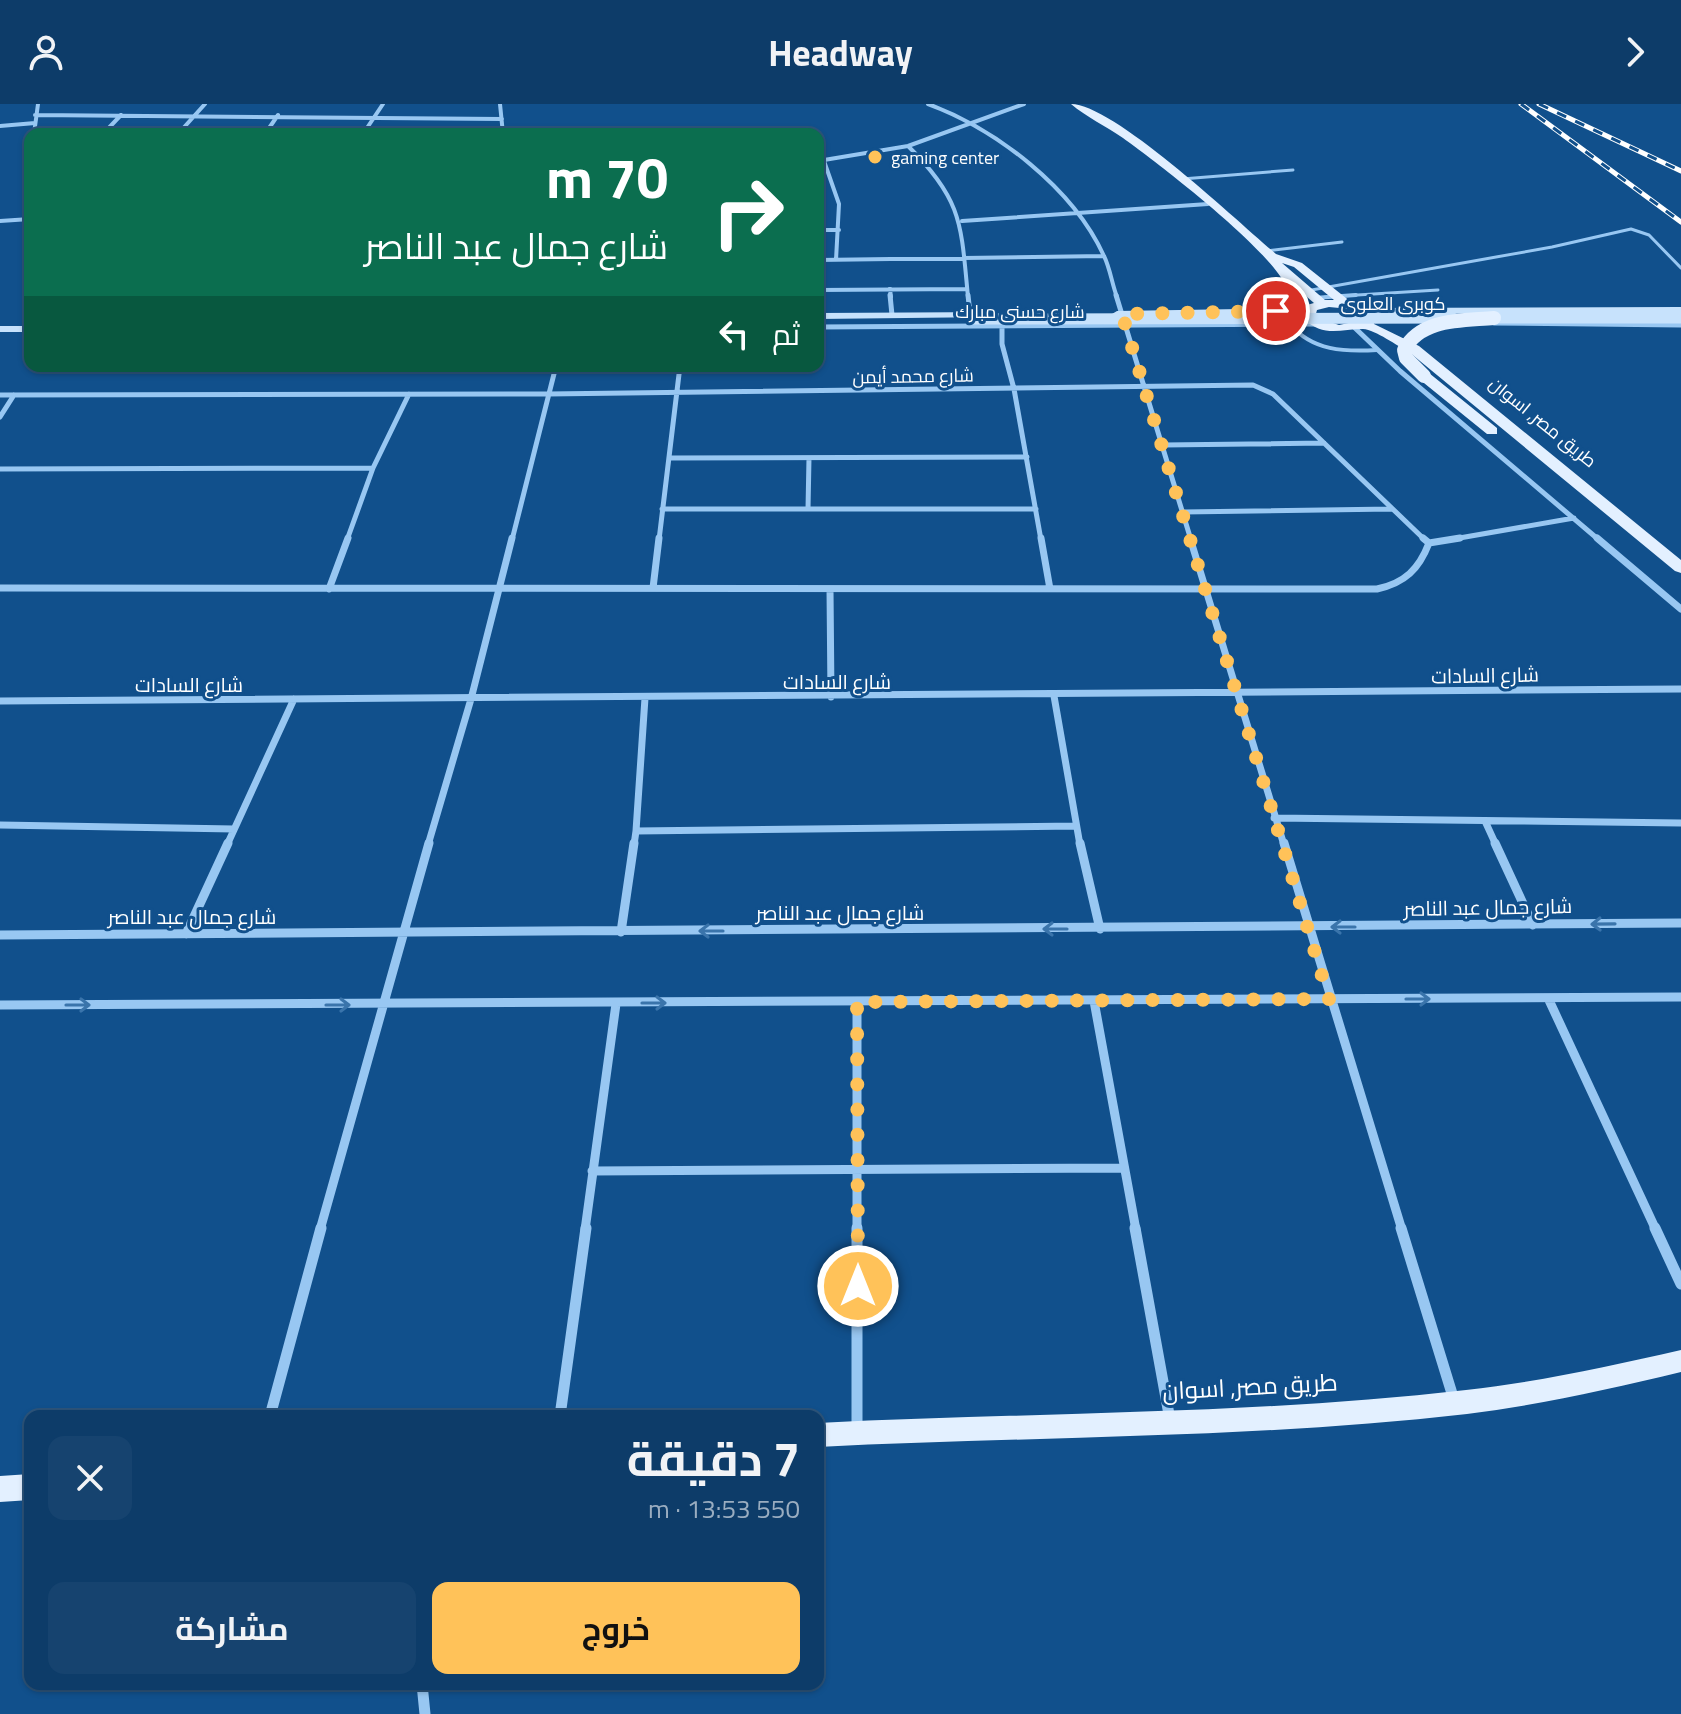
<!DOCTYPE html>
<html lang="ar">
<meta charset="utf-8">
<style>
body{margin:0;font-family:"Titillium Web",Cairo,sans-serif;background:#16436f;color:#f1f3f6;direction:rtl;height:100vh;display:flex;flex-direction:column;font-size:30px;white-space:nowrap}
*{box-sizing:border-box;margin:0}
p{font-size:26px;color:#9aadc0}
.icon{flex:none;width:44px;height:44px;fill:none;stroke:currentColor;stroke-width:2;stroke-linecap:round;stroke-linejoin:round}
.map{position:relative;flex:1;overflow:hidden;direction:ltr}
.side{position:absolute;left:24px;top:1306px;width:800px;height:280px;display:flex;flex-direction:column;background:#0d3c69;border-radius:16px;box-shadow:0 2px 6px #0004,0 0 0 2px #2d567d;direction:rtl}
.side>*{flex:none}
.guide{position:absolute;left:24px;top:24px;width:800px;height:244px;border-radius:16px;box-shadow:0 2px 6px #0004,0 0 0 2px #2d567d;direction:rtl;background:#0b6e4f;color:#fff;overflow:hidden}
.pin{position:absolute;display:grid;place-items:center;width:68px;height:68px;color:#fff;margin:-34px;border:4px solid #fff;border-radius:50%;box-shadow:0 2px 8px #0007}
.me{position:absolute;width:88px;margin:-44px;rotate:0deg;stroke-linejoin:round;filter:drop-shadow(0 0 6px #0008)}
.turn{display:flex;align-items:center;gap:28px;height:168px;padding:0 24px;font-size:36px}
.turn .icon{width:104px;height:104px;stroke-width:2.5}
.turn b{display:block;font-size:56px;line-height:68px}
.then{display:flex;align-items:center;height:76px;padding:0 24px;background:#0003;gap:16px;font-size:30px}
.round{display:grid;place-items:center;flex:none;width:84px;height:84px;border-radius:16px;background:#16436f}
.head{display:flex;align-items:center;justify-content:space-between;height:136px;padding:0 24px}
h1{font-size:48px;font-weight:700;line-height:60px}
.cta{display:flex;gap:16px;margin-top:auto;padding:16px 24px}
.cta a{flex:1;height:92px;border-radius:16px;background:#ffc259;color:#111;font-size:32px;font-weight:700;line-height:92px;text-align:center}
.cta a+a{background:#16436f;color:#f1f3f6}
header{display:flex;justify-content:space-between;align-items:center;height:104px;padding:0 24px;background:#0d3c69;font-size:36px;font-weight:700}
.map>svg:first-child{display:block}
</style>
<header><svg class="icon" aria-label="forward" viewBox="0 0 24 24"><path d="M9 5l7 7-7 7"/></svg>Headway<svg class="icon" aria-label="person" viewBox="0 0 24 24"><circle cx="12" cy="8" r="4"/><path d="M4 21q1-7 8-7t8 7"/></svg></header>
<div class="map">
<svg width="1681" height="1610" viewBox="0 0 1681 1610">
<rect width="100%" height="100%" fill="#11508c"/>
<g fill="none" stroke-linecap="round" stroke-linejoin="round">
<path stroke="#98c7f2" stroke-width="3" d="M 1182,75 L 1293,66
M 1266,147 L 1342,138
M 1306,187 L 1552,143 L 1631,125 L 1649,131 L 1681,164
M 1325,193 L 1438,186"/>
<path stroke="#98c7f2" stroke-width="4" d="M 1314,194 L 1356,191
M 1290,220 C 1312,247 1345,248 1377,246"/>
<path stroke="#98c7f2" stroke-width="4" d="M 500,0 L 503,30
M 928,0 C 996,25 1073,84 1104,152 C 1110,164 1112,180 1117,193
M 35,11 L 502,15
M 0,22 L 35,19
M 34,30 L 38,0
M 103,30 L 121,11
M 178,30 L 205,0
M 265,30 L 278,11
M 363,30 L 383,0
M 908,42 C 963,96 961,121 968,193
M 818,57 L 908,42 L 1024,0
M 824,57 L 839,100 L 836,156
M 0,117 L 30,115
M 962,117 L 1208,100
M 818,126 L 839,126
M 818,156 L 1104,152
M 890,185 L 891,193
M 818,186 L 967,185"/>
<path stroke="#98c7f2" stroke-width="5" d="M 890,191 L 892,211
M 968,191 L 970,210
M 1116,191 L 1191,436
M 25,214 L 30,209
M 1494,219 L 1681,221
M 818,223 L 1318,220
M 1002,223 L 1002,240 L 1014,285 L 1041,436
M 1355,224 L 1400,267 L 1599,436
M 0,291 L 548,290 L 1253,281 L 1273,290 L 1425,436
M 0,313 L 14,291
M 1163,341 L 1324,339
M 669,354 L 1027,353
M 0,365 L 373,364
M 662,405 L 1036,405
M 808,405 L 809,354
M 1183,408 L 1392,405
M 347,436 L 373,364 L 409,290
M 512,436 L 556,262
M 659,436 L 680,262
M 1448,436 L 1574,414"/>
<path stroke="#98c7f2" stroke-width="7" d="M 1041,434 L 1050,485
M 1190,434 L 1284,741
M 1423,434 L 1429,439
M 1597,434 L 1681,505
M 0,484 L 1377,485 C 1405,479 1419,465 1429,439 L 1460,434
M 653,484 L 659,434
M 329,485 L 348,434
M 830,485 L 831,593
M 1054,592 L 1080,741
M 0,597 L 1681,585
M 1274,714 L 1681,719
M 1485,717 L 1496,741
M 0,721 L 234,725
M 636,727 L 645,594
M 227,741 L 294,595
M 428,741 L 471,595 L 512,434
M 634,741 L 636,727 L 1076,722"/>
<path stroke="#98c7f2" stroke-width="9" d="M 1080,739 L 1100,825
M 1284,739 L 1402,1126
M 1495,739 L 1533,821
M 621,828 L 634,739
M 186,830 L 228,739
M 0,831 L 1681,819
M 1548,894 L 1656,1126
M 1094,897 L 1136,1126
M 857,898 L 857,1126
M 0,901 L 1681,893
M 592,1067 L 1124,1064
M 320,1126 L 429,739
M 585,1126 L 616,900"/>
<path stroke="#98c7f2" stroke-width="11" d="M 857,1124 L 857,1328
M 1135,1124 L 1170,1316
M 1401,1124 L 1454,1296
M 1655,1124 L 1681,1180
M 270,1312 L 321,1124
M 560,1312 L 586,1124
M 422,1580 L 425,1610"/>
<path fill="#c7e2fc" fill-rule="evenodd" d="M 1681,203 L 1681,209 L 1364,210 L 1359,207 L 1364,204 Z
M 1308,204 L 1313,207 L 1311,209 L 1117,213 L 1112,210 L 1117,207 Z
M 997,208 L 997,212 L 994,213 L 818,215 L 818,209 Z
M 0,222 L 30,222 L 30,228 L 0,228 Z"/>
<path fill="#e3f0ff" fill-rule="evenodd" d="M 1071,0 C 1114,0 1238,118 1276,150 L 1302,159 L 1351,198 L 1372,208 L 1374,220 L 1419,242 L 1681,456 L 1681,469 L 1675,467 L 1409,248 C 1397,242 1376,226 1363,225 C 1340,225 1323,234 1303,214 L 1307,201 L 1314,199 L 1300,187 C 1288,205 1261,212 1241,210 L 1241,204 C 1259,201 1273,200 1288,187 C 1278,151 1158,59 1123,34 C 1106,22 1086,13 1071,0 ZM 1282,159 L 1294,163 L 1334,196 L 1325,196 ZM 1329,203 L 1350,205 L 1362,213 L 1363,216 L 1339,221 L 1315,213 L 1317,206 Z
M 1419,269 L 1429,269 L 1497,324 L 1497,330 L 1487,330 L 1419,275 Z
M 1681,1246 L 1681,1268 C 1610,1285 1539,1301 1467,1310 C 1251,1335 1034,1332 818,1343 L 818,1319 C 1034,1308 1251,1311 1466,1286 C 1539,1278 1610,1262 1681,1246 Z
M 30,1370 L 30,1396 L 0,1398 L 0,1372 Z"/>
<g stroke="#fff" stroke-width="5">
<path id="rail" d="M 1521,0 L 1681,118
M 1539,0 L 1681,67"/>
</g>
<use href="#rail" stroke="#11508c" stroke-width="3" stroke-dasharray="10" stroke-linecap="butt"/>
<path stroke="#c7e2fc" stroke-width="11" d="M 1480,214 L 1681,214
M 975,215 L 1453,214"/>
<path stroke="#e3f0ff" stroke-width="14" d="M 1424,272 L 1406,254 L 1404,246 C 1421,214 1462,217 1494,214"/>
</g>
<defs><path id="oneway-shaft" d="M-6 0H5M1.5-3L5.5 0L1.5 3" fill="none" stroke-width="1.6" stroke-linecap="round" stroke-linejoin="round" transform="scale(2)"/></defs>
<g stroke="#3a74ab">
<use href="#oneway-shaft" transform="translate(1603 820) rotate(179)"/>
<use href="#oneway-shaft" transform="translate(1343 823) rotate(180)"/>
<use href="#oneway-shaft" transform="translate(1055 825) rotate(180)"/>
<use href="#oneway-shaft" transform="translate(711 827) rotate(180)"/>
<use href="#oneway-shaft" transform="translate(1418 895)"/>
<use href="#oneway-shaft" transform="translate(654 899)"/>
<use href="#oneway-shaft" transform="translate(78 901)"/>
<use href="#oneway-shaft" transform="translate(338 901)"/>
</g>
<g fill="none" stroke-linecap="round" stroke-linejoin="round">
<path stroke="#ffc259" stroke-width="14" stroke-dasharray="0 25.2" d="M 858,1182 L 857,898 L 1329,895 L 1122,210 L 1276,207"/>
</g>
<circle fill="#ffc259" stroke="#11508c" stroke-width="3" cx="875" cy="53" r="8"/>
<g text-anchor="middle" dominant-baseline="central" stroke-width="6" stroke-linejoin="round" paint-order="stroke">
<g font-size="18" fill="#fff" stroke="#11508c" text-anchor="start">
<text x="891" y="53">gaming center</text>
</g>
<g font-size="18" fill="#fff" stroke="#11508c">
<text x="1393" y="199">كوبرى العلوى</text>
<text x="1020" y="207">شارع حسنى مبارك</text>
<text transform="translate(913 272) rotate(-1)">شارع محمد أيمن</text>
<text transform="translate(1543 318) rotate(39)">طريق مصر, اسوان</text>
</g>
<g font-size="20" fill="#fff" stroke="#11508c">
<text transform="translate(1485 571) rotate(-1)">شارع السادات</text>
<text x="837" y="577">شارع السادات</text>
<text x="189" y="580">شارع السادات</text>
<text transform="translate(1488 803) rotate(-1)">شارع جمال عبد الناصر</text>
<text x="840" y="808">شارع جمال عبد الناصر</text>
<text x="192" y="812">شارع جمال عبد الناصر</text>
</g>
<g font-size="24" fill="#fff" stroke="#11508c">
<text transform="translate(1250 1282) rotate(-3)">طريق مصر, اسوان</text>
</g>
</g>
</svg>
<div class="pin" style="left:1276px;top:207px;background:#d93025"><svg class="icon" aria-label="arrive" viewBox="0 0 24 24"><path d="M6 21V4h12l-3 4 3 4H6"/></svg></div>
<svg class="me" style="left:858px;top:1182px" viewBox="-20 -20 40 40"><circle r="17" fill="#ffc259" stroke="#fff" stroke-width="3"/><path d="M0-11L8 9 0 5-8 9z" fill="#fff"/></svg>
<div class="guide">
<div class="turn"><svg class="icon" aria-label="right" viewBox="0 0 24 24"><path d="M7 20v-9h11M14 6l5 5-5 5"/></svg><div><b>70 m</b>شارع جمال عبد الناصر</div></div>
<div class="then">ثم<svg class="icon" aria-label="left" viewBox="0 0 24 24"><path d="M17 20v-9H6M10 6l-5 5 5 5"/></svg></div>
</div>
<section class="side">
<div class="head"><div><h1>7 دقيقة</h1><p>550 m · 13:53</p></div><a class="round"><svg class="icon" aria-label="close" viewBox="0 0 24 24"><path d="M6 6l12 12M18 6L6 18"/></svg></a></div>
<div class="cta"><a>خروج</a><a>مشاركة</a></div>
</section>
</div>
